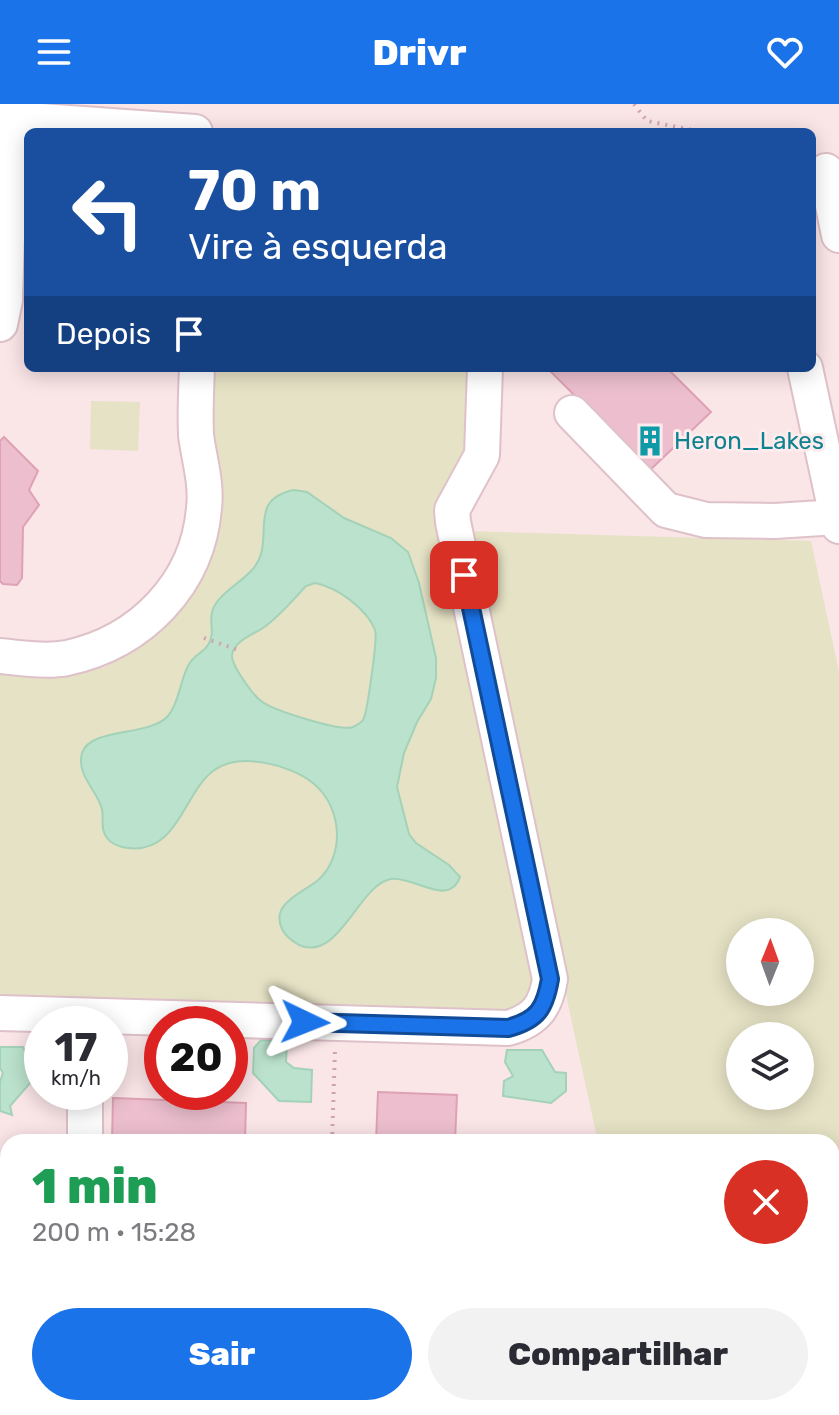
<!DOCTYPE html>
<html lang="pt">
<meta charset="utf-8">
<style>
body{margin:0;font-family:Rubik,sans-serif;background:#f2f2f3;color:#2b2b33;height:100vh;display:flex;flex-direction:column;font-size:30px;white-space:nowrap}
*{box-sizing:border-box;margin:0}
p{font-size:26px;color:#7c7c81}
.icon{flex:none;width:44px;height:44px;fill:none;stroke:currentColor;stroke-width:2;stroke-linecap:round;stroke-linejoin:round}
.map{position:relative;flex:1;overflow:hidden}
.drawer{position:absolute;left:0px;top:1030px;width:840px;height:282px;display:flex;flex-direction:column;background:#fff;border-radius:24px 24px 0 0;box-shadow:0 4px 20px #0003}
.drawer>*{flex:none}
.top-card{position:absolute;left:24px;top:24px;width:792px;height:244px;border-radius:12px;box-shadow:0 4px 20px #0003;background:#1a4fa0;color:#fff;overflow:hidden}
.needle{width:52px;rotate:1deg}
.tools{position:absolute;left:726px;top:814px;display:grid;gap:16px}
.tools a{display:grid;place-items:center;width:88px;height:88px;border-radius:50%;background:#fff;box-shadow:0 4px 20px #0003;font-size:40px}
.speed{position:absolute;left:24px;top:902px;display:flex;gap:16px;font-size:40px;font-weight:700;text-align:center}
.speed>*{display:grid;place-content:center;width:104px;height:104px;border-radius:50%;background:#fff;box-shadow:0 4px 20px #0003;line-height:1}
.speed small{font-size:20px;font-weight:400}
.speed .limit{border:12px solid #d22;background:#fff;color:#111}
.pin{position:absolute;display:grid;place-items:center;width:68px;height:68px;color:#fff;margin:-34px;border-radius:16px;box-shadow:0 4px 12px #0006}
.me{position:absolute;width:88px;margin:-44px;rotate:92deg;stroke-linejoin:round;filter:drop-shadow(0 0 6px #0008)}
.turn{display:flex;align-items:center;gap:28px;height:168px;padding:0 32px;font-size:36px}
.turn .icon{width:104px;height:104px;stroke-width:2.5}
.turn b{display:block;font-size:56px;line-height:68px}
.then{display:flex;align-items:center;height:76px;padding:0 32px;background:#0003;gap:16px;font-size:30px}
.round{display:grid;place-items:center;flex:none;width:84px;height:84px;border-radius:42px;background:#f2f2f3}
.summary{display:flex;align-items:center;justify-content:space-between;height:136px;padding:0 32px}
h1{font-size:48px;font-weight:800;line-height:60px;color:#1e9e55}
.primary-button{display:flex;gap:16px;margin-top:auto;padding:16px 32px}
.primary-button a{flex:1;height:92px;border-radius:48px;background:#1a73e8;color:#fff;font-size:32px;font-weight:800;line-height:92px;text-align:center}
.primary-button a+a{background:#f2f2f3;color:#2b2b33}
header{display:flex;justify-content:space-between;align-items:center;height:104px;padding:0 32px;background:#1a73e8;color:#fff;font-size:36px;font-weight:800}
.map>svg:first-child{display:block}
</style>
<header><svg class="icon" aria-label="menu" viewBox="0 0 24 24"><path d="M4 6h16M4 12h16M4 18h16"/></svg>Drivr<svg class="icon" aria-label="heart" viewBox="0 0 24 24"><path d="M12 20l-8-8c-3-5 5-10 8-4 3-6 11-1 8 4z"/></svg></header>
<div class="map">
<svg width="839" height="1311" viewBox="0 0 839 1311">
<rect width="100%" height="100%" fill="#fae5e7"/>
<path fill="#e6e2c5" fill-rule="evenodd" d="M 206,264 L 476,264 L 474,350 L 438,415 L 534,855 L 533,882 L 517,910 L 0,898 L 0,567 L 55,573 L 105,563 L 159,529 L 192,488 Z
M 91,297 L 140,298 L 138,347 L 90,345 Z
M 465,427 L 811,437 L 839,568 L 839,1311 L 657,1311 L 656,1304 L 832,1304 L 832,1038 L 598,1038 ZM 740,828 L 800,828 L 800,888 L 740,888 ZM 740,932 L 800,932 L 800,992 L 740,992 Z"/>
<path fill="#bbe2cc" stroke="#a3d2b8" stroke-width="2" fill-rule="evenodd" d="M 294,386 L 307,388 L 344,414 L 391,434 L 408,448 L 419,479 L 436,554 L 436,574 L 431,595 L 417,618 L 404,649 L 397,683 L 409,730 L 416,739 L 449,761 L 460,773 C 449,804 414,772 391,775 C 359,780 339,859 299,841 C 292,837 286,833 282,825 C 270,800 302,789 317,777 C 346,752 342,703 314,680 C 292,661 239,647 213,667 C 183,690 178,750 128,744 C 120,743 112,741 107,734 C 100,725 104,715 102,705 C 97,686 76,671 82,649 C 90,623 149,633 168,612 C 179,599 180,577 188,562 C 193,551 203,549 208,541 C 216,529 208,517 213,505 C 219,490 240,479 251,467 C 279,439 243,396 294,386 ZM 315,479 C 337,483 367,505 375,526 C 378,533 367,610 363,616 C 361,619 357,621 353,623 C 341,628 272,606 261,597 C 253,591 231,561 232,551 C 234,537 252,531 263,524 C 279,513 293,496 306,482 Z
M 261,936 L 287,938 L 286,958 L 294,964 L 312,966 L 311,998 L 279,997 L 253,969 L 254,944 Z
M 0,943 L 23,943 L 37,971 L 10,1002 L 12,1011 L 0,1007 L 0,978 L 3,969 L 0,964 Z
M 507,946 L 542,946 L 555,968 L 566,969 L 566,987 L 551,999 L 503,992 L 504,977 L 513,972 L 505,958 Z"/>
<path fill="#edbfce" stroke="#dea1b5" stroke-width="2" d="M 547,264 L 667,264 L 711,308 L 650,366 Z
M 4,333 L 38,367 L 29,386 L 39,401 L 23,423 L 22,474 L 17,481 L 3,480 L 0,477 L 0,337 Z
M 378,988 L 457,991 L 455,1038 L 376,1038 Z
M 113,994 L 246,999 L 245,1038 L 112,1038 Z
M 0,1193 L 8,1193 L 8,1298 L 0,1298 Z"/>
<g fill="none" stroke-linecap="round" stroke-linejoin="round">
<g stroke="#dec1c9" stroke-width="38">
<path id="minor" d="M 0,14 L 195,28
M 826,67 L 839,131
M 0,220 L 5,196 L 11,15
M 805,264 L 839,422
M 572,309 L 666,406 L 706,416 L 775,417 L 837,413
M 0,552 C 21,554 46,558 67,554 C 141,538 198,480 204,404 C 207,379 199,355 196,331 C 195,309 196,286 197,264
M 0,909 L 508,924 C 536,916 546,902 550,875 L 453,418 L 452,406 L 482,351 L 485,264
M 85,1000 L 85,1038
M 0,1310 L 67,1311
M 143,1311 L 144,1304
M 419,1311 L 419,1304"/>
</g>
<path stroke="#d1a3b2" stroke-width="4" stroke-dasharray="2 6" stroke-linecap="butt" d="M 634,0 L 647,17 L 702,28
M 204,534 L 238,546
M 332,1038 L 335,945"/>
<use href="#minor" stroke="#fff" stroke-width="34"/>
</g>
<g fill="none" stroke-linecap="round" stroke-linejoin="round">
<g stroke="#114b97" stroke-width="20">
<path id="route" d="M 305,918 L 508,924 C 538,916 545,904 550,875 L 464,471"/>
</g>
<use href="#route" stroke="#1a73e8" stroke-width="14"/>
</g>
<defs>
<g id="building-bare" transform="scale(2.4)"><path d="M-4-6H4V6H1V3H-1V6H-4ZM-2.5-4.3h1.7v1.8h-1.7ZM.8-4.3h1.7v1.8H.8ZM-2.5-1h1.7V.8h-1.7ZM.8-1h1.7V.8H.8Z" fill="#0f9aa8" stroke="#fdebed" stroke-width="2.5" paint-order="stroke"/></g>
</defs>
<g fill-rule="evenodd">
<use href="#building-bare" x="650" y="337"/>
</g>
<g text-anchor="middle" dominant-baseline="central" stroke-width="6" stroke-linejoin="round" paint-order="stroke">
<g font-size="24" fill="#0d838f" stroke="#fdebed" text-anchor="start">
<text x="674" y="337">Heron_Lakes</text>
</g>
</g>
</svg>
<div class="tools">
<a><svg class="needle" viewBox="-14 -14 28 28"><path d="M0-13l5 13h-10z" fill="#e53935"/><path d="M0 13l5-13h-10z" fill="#7c7c81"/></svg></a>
<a><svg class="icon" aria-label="layers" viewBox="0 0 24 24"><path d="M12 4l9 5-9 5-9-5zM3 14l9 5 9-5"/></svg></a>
</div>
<div class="speed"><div>17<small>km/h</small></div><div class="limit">20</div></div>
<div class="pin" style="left:464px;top:471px;background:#d93025"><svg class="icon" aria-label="arrive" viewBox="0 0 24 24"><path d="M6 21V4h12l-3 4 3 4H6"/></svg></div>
<svg class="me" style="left:305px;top:918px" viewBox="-20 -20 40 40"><path d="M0-17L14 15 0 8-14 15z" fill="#1a73e8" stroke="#fff" stroke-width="4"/></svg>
<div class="top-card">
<div class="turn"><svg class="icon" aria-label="left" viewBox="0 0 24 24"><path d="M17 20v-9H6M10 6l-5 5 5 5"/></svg><div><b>70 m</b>Vire à esquerda</div></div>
<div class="then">Depois<svg class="icon" aria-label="arrive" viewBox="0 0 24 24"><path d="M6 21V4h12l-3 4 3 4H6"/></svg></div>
</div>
<section class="drawer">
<div class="summary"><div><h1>1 min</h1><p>200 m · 15:28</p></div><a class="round" style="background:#d93025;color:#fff"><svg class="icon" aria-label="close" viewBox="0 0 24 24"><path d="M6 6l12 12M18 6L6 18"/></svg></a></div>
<div class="primary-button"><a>Sair</a><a>Compartilhar</a></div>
</section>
</div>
